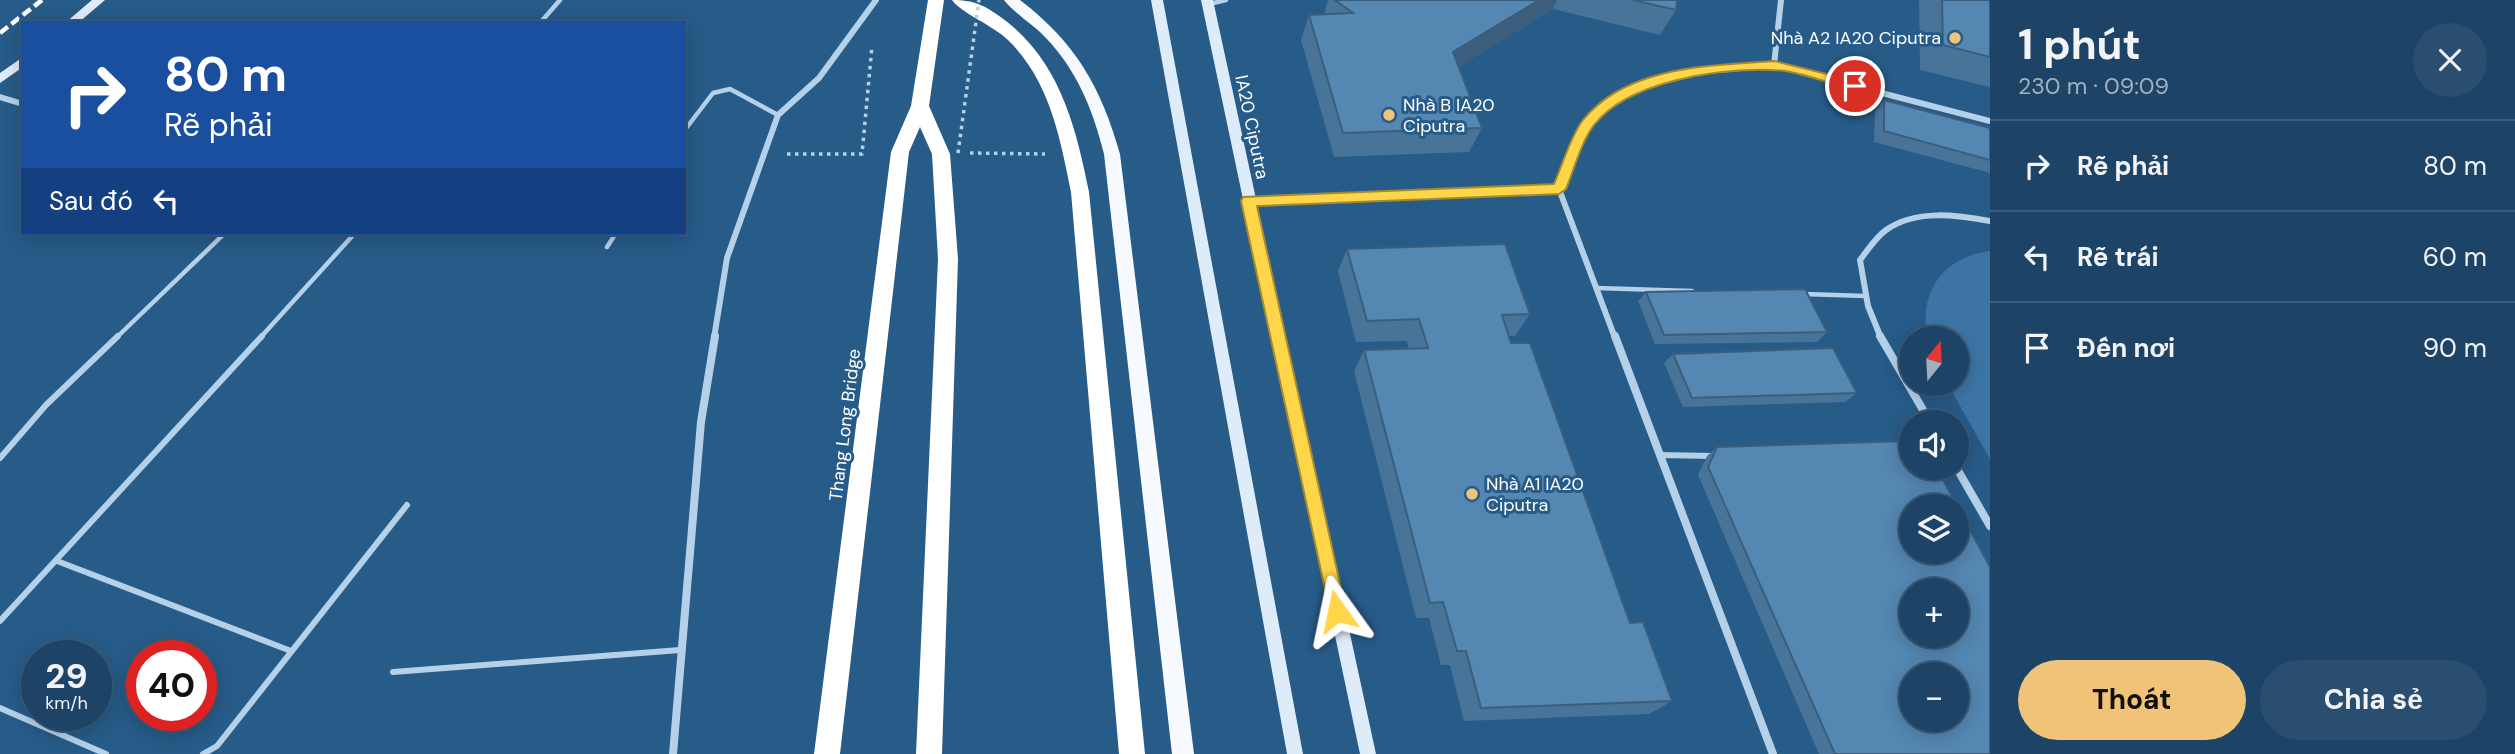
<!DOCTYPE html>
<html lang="vi">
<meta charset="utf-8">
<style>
body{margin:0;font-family:"DM Sans",sans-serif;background:#2a4e6f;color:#f1f3f6;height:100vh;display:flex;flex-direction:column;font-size:26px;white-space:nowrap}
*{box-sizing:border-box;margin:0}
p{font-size:23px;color:#a0b0bf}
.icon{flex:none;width:38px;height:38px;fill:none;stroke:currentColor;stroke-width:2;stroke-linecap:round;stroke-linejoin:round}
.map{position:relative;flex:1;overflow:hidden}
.panel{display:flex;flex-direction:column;background:#1d4466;width:525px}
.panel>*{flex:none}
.top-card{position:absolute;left:21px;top:21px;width:665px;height:214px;border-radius:0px;box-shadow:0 4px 18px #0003,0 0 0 2px #3b5c7a;background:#1a4fa0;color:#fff;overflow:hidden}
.needle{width:46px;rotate:18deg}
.buttons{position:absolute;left:1899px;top:326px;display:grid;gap:14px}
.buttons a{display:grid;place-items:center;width:70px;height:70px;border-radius:50%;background:#1d4466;box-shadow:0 4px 18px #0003,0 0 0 2px #3b5c7a;font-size:35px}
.speed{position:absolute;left:21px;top:640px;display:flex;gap:14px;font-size:35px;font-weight:700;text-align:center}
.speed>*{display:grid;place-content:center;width:91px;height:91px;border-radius:50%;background:#1d4466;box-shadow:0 4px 18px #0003,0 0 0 2px #3b5c7a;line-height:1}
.speed small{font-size:18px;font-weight:400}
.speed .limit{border:10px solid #d22;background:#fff;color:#111}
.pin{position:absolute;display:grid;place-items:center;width:60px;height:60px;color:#fff;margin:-30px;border:4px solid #fff;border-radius:50%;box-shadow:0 2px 7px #0007}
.me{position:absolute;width:77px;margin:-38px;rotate:348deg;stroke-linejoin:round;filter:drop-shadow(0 0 5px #0008)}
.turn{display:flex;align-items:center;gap:24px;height:147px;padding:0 28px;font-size:32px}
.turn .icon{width:91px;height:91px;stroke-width:2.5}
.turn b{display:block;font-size:49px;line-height:60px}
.then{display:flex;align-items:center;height:66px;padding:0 28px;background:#0003;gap:14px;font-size:26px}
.round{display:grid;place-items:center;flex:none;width:74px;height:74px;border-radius:37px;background:#2a4e6f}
.overview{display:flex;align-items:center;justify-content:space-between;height:119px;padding:0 28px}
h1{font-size:42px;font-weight:700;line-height:52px}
.button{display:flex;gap:14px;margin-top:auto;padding:14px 28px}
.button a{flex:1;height:80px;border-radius:42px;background:#f1c379;color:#111;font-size:28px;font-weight:700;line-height:80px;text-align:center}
.button a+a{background:#2a4e6f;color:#f1f3f6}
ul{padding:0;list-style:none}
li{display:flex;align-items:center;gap:21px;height:91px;padding:0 28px;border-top:2px solid #3b5c7a}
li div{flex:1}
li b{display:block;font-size:26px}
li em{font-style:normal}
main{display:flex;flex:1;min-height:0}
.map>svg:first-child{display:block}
</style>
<main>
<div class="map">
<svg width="1990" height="754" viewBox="0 0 1990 754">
<rect width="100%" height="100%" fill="#275b88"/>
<path fill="#3c75a5" d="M 1990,251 L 1990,459 L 1947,383 L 1956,383 L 1956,338 L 1927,338 C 1919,291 1943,257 1990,251 Z"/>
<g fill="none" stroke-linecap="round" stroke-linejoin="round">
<path stroke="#b4d1e9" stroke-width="3.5" stroke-dasharray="3.5 4.5" stroke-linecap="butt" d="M 970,153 L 1045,154
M 787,154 L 862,154 L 872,46"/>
<path stroke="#b4d1e9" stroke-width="4.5" d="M 1209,4 L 1226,0
M 540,23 L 560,0
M 684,131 L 713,93 L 730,89 L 778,115
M 607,247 L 616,233
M 1596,288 L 1692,291
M 1803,294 L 1866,296
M 116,338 L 225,233
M 260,338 L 355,233"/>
<path stroke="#b4d1e9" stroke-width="6" d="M 1660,455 L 1713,456
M 0,458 L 46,405 L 118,336
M 57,561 L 291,651
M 0,621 L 262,336
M 393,672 L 680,650
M 0,708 L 106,754
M 203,754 L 217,746 L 407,505"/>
<path stroke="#b4d1e9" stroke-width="6" d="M 1774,65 L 1781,0
M 0,97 L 23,104
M 1248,201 L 1559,189
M 714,338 L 727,258 L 778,115 L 819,78 L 876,0
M 1615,338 L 1559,189 L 1587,124 L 1608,104 L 1640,86 L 1685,73 L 1774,65 L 1990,121
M 1881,338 L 1868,306 L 1860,260 C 1868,250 1875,238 1886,230 C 1916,209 1957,215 1990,221"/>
<path stroke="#b4d1e9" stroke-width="8" d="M 1615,336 L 1773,754
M 1880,336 L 1930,422
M 1956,467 L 1990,526
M 673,754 L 701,422 L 715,336"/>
<path fill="#deebf8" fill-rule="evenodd" d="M 92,0 L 105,0 L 78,23 L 65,23 Z
M 1151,0 L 1163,0 L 1303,754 L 1287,754 Z
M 1201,0 L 1213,0 L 1376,754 L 1360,754 Z
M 23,57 L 23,67 L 0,83 L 0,73 Z"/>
<path fill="#f6fafe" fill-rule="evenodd" d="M 1004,0 L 1020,0 C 1076,43 1101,87 1120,154 L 1194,754 L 1172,754 L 1104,154 C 1093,110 1077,70 1045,37 C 1033,24 1015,14 1004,0 Z"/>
<path fill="#fff" fill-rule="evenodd" d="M 928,0 L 944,0 L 929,106 L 950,154 L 958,259 L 942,754 L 916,754 L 938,259 L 932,154 L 920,127 L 909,152 L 840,754 L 814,754 L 891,152 L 911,106 Z
M 952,0 C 976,0 986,6 1006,21 C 1060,63 1076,127 1089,192 L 1145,754 L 1119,754 L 1071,192 C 1060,138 1050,81 1008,40 C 994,26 961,13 952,0 Z"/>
<path stroke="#fff" stroke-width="4.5" stroke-dasharray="10 4.5" stroke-linecap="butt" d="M 0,33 L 42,0"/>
<path stroke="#b4d1e9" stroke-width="3.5" stroke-dasharray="3.5 4.5" stroke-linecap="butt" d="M 958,153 L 979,0"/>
</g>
<path fill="#487499" d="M 1328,0 L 1677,0 L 1676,10 L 1660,35 L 1553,9 L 1458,67 L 1482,128 L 1469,152 L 1334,157 L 1301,40 L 1309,15 L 1324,14 Z
M 1919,0 L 1990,0 L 1990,87 L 1920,70 Z
M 1884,100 L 1990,128 L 1990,173 L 1874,142 L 1875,111 Z
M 1347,249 L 1530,314 L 1515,336 L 1509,336 L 1630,623 L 1672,701 L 1649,714 L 1464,721 L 1450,665 L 1441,665 L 1429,618 L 1416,618 L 1354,371 L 1364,350 L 1409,349 L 1407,341 L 1356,342 L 1338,271 Z
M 1646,292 L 1827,332 L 1817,342 L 1655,344 L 1638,301 Z
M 1673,354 L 1857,393 L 1845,402 L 1683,407 L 1664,363 Z
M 1717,447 L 1990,754 L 1819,754 L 1698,475 L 1707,456 Z"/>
<path fill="#3b5e7d" d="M 1539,0 L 1557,0 L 1553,9 L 1442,77 L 1453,52 Z"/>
<path fill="#5487b2" stroke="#3b5e7d" stroke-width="2" fill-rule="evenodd" d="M 1335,0 L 1539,0 L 1453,52 L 1482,128 L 1343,133 L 1309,15 L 1353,13 Z
M 1633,0 L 1677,0 L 1676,10 Z
M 1942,0 L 1990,0 L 1990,57 L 1943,45 Z
M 1884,100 L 1990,128 L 1990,160 L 1884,131 Z
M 1505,244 L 1530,314 L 1502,315 L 1511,343 L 1530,343 L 1630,623 L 1643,622 L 1672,701 L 1481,708 L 1466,651 L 1457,651 L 1443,602 L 1430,603 L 1364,350 L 1428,348 L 1419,319 L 1367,321 L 1347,249 Z
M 1805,289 L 1827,332 L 1664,335 L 1646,292 Z
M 1833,348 L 1857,393 L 1692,398 L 1673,354 Z
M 1908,441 L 1911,443 L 1911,467 L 1936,467 L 1990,567 L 1990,754 L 1835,754 L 1708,467 L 1717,447 ZM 1911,506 L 1956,506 L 1956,551 L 1911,551 ZM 1911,590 L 1956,590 L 1956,635 L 1911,635 ZM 1911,674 L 1956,674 L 1956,719 L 1911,719 Z"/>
<path fill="#ffd54a" stroke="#a68a30" stroke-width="2" d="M 1774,61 L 1855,81 L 1862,86 L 1855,91 C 1831,84 1797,70 1772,70 C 1720,68 1628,81 1594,125 C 1581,142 1574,170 1566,189 L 1559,194 L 1257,206 L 1346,611 L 1344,617 L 1337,619 L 1331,617 L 1241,201 L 1243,197 L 1554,184 C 1562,166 1571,135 1583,120 C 1627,65 1711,66 1774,61 Z"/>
<g fill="#f1c379" stroke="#275b88" stroke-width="2.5">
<circle cx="1955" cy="38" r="7"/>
<circle cx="1389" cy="115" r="7"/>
<circle cx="1472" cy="494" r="7"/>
</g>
<g text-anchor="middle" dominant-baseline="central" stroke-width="6" stroke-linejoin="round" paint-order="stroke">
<g font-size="18" fill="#fff" stroke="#275b88" text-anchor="start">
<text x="1941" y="38" text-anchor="end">Nhà A2 IA20 Ciputra</text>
<text x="1403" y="105">Nhà B IA20<tspan x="1403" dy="21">Ciputra</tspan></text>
<text x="1486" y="484">Nhà A1 IA20<tspan x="1486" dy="21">Ciputra</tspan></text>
</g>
<g font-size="18" fill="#fff" stroke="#275b88">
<text transform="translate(1252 127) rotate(78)">IA20 Ciputra</text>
<text transform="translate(845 425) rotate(-83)">Thang Long Bridge</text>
</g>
</g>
</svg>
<div class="buttons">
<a><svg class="needle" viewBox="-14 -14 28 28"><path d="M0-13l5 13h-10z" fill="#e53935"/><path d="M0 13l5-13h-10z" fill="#a0b0bf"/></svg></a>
<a><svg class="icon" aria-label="sound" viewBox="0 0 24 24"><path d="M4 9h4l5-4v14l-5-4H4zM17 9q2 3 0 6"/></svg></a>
<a><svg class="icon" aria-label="layers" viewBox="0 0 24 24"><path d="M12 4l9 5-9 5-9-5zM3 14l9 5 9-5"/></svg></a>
<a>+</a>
<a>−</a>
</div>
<div class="speed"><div>29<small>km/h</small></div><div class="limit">40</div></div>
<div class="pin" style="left:1855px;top:86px;background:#d93025"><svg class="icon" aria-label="arrive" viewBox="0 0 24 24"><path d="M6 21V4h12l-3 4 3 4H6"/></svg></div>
<svg class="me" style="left:1337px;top:611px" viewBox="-20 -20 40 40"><path d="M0-17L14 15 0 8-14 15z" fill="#ffd54a" stroke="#fff" stroke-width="4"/></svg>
<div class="top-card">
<div class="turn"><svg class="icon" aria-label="right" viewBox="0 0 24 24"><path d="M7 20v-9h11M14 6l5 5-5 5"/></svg><div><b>80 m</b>Rẽ phải</div></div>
<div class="then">Sau đó<svg class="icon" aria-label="left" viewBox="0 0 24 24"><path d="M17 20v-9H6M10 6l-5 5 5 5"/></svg></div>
</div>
</div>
<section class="panel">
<div class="overview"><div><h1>1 phút</h1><p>230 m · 09:09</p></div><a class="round"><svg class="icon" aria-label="close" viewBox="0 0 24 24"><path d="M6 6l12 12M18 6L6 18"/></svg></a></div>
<ul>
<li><svg class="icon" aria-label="right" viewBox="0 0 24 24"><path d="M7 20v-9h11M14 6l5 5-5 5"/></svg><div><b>Rẽ phải</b></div><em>80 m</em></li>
<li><svg class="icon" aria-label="left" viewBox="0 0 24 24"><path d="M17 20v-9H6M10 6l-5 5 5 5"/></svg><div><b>Rẽ trái</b></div><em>60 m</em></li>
<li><svg class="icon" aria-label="arrive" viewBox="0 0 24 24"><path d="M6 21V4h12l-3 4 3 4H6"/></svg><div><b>Đến nơi</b></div><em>90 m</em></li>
</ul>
<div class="button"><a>Thoát</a><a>Chia sẻ</a></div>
</section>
</main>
